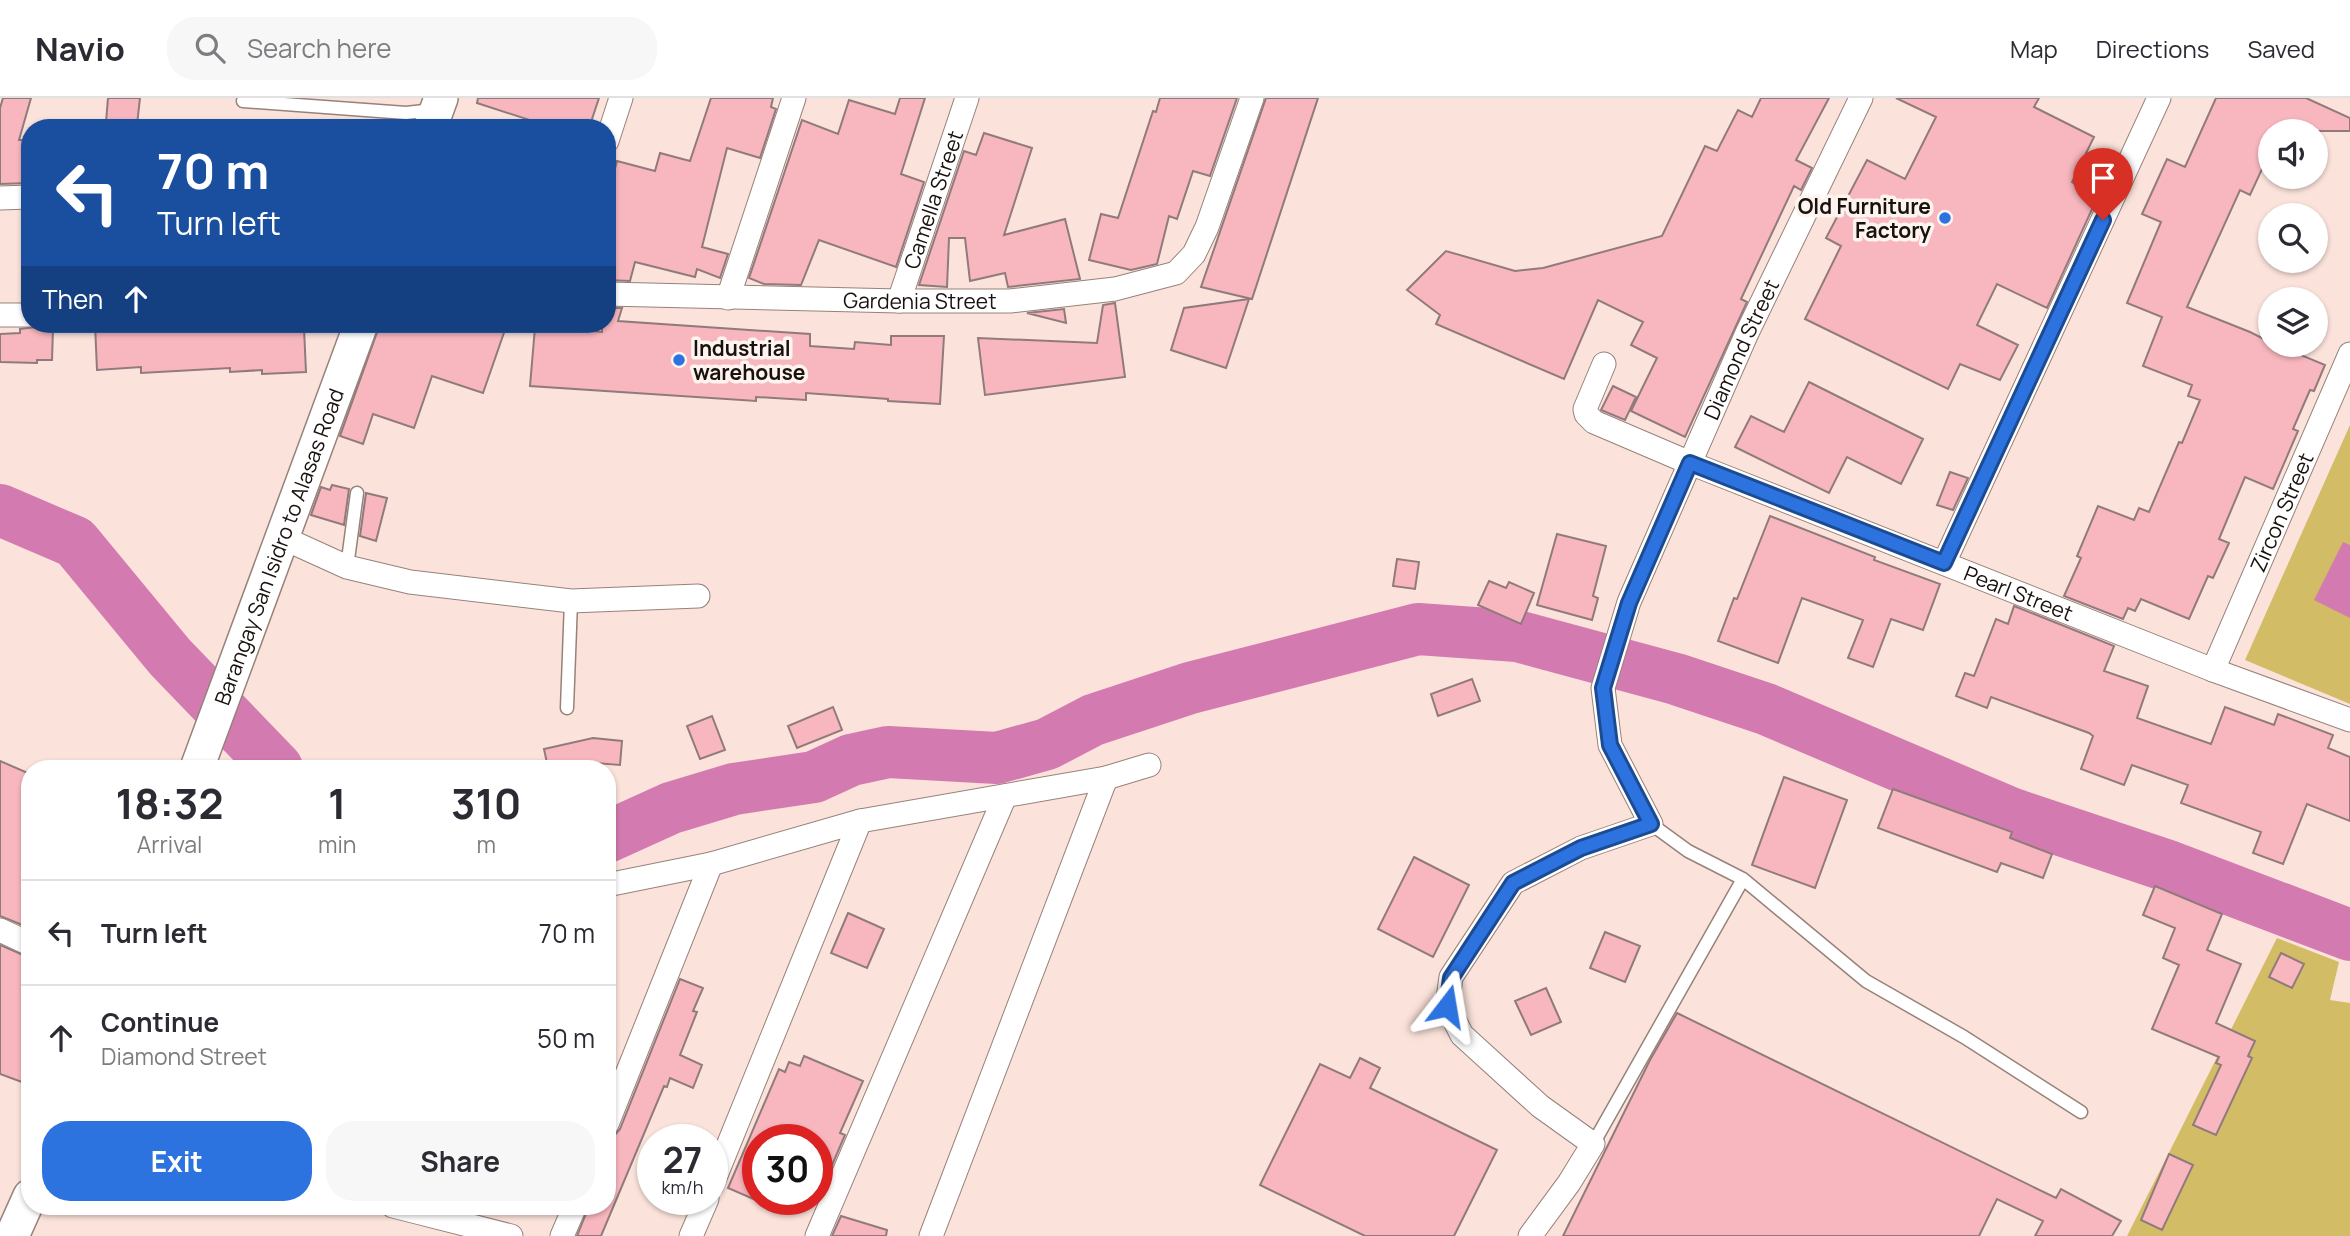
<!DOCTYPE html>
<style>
body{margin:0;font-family:Manrope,sans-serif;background:#f7f7f7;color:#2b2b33;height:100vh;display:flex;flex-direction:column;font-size:26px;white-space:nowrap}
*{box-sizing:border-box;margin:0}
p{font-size:23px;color:#7c7c81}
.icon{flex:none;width:38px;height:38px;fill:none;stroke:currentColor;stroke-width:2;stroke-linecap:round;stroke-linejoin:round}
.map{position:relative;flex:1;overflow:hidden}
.sheet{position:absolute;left:21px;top:662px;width:595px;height:455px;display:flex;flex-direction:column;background:#fff;border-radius:28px;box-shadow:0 2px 5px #0004}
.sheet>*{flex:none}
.banner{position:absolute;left:21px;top:21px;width:595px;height:214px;border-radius:28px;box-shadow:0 2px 5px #0004;background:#1a4fa0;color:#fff;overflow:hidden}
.fabs{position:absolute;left:2258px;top:21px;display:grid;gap:14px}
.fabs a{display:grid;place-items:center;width:70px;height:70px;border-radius:50%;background:#fff;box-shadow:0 2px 5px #0004;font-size:35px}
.speed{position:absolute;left:637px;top:1026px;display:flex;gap:14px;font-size:35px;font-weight:700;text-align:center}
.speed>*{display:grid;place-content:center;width:91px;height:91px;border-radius:50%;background:#fff;box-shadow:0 2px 5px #0004;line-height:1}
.speed small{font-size:18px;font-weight:400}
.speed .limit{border:10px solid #d22;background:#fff;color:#111}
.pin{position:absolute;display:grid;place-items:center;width:60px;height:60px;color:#fff;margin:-72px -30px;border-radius:50% 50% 50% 0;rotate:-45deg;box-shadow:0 0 7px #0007}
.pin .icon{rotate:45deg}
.me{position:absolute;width:77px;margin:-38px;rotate:14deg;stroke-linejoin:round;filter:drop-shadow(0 0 5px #0008)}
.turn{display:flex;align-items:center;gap:24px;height:147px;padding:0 21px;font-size:32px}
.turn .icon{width:91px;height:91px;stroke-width:2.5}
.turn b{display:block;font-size:49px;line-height:60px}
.then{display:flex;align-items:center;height:66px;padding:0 21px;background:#0003;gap:14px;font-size:26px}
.eta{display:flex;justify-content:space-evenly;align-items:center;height:119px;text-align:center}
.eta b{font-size:42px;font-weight:700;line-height:49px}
.cta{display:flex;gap:14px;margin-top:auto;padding:14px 21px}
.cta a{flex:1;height:80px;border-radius:28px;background:#2d73e0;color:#fff;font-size:28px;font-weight:700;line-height:80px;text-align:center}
.cta a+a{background:#f7f7f7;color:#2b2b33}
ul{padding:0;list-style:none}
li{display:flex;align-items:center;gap:21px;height:105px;padding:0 21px;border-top:2px solid #e1e1e2}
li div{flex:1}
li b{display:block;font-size:26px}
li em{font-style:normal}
header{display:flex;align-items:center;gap:42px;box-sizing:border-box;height:98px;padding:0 35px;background:#fff;border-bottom:2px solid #e1e1e2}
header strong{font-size:33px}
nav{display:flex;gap:38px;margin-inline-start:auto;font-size:24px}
.search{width:490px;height:63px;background:#f7f7f7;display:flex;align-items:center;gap:18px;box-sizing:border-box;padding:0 24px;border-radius:28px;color:#7c7c81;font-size:26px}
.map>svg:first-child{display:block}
</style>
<header>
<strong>Navio</strong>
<div class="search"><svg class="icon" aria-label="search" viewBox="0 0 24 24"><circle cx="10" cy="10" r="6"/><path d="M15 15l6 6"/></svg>Search here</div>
<nav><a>Map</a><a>Directions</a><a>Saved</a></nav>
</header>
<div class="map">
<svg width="2350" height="1138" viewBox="0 0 2350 1138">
<rect width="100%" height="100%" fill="#fbe3db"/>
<path fill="#d2bd66" d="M 2350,327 L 2350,606 L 2245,562 Z
M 2277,840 L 2339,864 L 2330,902 L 2350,905 L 2350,1138 L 2127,1138 Z"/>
<path fill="#d37bb0" d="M 2343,444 L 2350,447 L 2350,520 L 2314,502 Z"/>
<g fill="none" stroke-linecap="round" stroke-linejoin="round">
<path stroke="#d37bb0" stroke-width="52" d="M 0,412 L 75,444 L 170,559 L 277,670
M 607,739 L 671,710 L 734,691 L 814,679 L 851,662 L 888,654 L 997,660 L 1047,646 L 1093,622 L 1190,590 L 1418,531 L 1517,538 L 1676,581 L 1766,611 L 2010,715 L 2171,769 L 2350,837"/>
</g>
<path fill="#f8b7be" stroke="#917a7c" stroke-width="2" d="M 3,0 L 31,0 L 19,42 L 30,42 L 30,85 L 0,86 L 0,10 Z
M 108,0 L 140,0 L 137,27 L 106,24 Z
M 478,0 L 599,0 L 589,30 L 554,30 L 477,5 Z
M 711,0 L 773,0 L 771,9 L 776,11 L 760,60 L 727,50 L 702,149 L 728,156 L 720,180 L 697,171 L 695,179 L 635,164 L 630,183 L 607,182 L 607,100 L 617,63 L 655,73 L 660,55 L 690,63 Z
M 900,0 L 925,0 L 901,76 L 924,84 L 896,169 L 819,142 L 801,187 L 764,186 L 749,180 L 802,22 L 838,36 L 849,2 L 895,16 Z
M 1160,0 L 1237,0 L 1210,78 L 1193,73 L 1177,121 L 1169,118 L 1157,166 L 1131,172 L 1089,162 L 1101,116 L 1118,120 L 1153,13 L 1156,14 Z
M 1266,0 L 1318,0 L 1252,201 L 1201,189 Z
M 1761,0 L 1829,0 L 1796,62 L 1812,70 L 1801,92 L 1794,88 L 1741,201 L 1747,204 L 1685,339 L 1631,313 L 1657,260 L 1631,247 L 1643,224 L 1598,202 L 1564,281 L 1436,226 L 1440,217 L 1407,192 L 1446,153 L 1515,173 L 1543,170 L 1662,138 L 1705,48 L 1717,53 L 1738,12 L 1752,19 Z
M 1896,0 L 2039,0 L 2034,9 L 2094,39 L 2072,84 L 2098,98 L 2047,210 L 1997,186 L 1977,227 L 2018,247 L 2000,282 L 1960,266 L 1948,291 L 1805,221 L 1841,148 L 1826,140 L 1867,62 L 1905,81 L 1936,19 Z
M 2216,0 L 2306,0 L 2350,20 L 2350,33 L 2270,33 L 2270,54 L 2250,97 L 2240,92 L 2187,209 L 2250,234 L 2270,244 L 2270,247 L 2277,247 L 2325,267 L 2314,293 L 2310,292 L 2293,331 L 2298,333 L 2273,391 L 2245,379 L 2219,441 L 2229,445 L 2213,480 L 2208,478 L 2189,521 L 2141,501 L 2135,513 L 2128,510 L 2123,521 L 2064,498 L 2081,460 L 2077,458 L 2098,408 L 2134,422 L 2139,410 L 2149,414 L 2179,344 L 2182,345 L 2200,302 L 2188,298 L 2192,287 L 2143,268 L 2162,219 L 2127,205 L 2161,124 L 2142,116 L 2167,61 L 2185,69 Z
M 984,35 L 1032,50 L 1004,137 L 1065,121 L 1080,181 L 1008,189 L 1005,175 L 970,183 L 965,140 L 949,140 L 947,189 L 919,187 L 964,53 L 976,57 Z
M 1249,201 L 1226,270 L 1171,252 L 1184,210 Z
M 1115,205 L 1125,279 L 985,297 L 978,240 L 1097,245 L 1103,207 Z
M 607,210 L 622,210 L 618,223 L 810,236 L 810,248 L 854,251 L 855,244 L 891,247 L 891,238 L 944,238 L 940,306 L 888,303 L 888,301 L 806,295 L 806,302 L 756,299 L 756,303 L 530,288 L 535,229 L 602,234 L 602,226 L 607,226 Z
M 1064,211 L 1066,225 L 1027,215 Z
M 95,226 L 182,226 L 182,229 L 226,226 L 226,229 L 277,226 L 277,231 L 304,230 L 306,274 L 262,276 L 262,272 L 230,274 L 230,270 L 141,275 L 141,269 L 97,272 Z
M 380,226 L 417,226 L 454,231 L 456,226 L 507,226 L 483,295 L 432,278 L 414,330 L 373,316 L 363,346 L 340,338 Z
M 36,229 L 53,230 L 52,262 L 37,262 L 37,265 L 0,264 L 0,236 L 20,235 L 20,231 Z
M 1809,284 L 1923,341 L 1901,386 L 1847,359 L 1829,395 L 1735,349 L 1751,318 L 1784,334 Z
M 1613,288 L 1636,299 L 1625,322 L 1601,312 Z
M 1950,374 L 1968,380 L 1953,412 L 1937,407 Z
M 332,387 L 349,391 L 344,427 L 311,417 L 321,389 L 330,392 Z
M 366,395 L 387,400 L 376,443 L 360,438 Z
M 1770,418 L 1875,459 L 1874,462 L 1940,486 L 1923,532 L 1891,521 L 1873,569 L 1848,560 L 1863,522 L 1802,500 L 1778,565 L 1718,543 L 1734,500 L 1737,501 Z
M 1557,436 L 1606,448 L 1593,498 L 1598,500 L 1592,522 L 1537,507 Z
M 1397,461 L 1419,464 L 1415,491 L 1393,488 Z
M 1489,483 L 1506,490 L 1509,484 L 1534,495 L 1521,526 L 1478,507 Z
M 2014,508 L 2114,548 L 2104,573 L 2148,588 L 2137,620 L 2211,646 L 2225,609 L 2274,627 L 2278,616 L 2333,637 L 2328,650 L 2350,659 L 2350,723 L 2307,706 L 2283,766 L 2253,755 L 2261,734 L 2181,705 L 2188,687 L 2132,667 L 2124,687 L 2081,671 L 2093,638 L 2089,635 L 1991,599 L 1987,610 L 1956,598 L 1965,575 L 1974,578 L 1996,521 L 2008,526 Z
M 1472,581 L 1480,603 L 1438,618 L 1431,596 Z
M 833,609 L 842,632 L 797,650 L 788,628 Z
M 712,618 L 725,652 L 700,661 L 687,628 Z
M 593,640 L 622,643 L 620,667 L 595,665 L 569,670 L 548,670 L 544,651 Z
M 0,663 L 30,676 L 30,830 L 0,818 Z
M 1784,679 L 1847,702 L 1815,790 L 1752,767 Z
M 1893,691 L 2012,734 L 2010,740 L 2052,756 L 2043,780 L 2001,765 L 1997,774 L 1878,730 Z
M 1414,759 L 1469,787 L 1433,859 L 1378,831 Z
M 2155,788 L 2222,816 L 2207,852 L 2241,866 L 2216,925 L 2255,943 L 2248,958 L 2252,960 L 2216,1037 L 2193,1027 L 2221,967 L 2216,965 L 2219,959 L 2152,931 L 2179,867 L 2163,860 L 2175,830 L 2143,817 Z
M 848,815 L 884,831 L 867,870 L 831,855 Z
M 1605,834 L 1640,848 L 1625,884 L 1590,870 Z
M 0,847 L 30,860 L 30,987 L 0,976 Z
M 2281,855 L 2304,866 L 2292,890 L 2269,879 Z
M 680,881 L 703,890 L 693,913 L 697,914 L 680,957 L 702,967 L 693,990 L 670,980 L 667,989 L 664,988 L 601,1138 L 577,1138 L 589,1108 L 607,1108 L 607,1040 L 615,1037 L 620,1031 Z
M 1546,890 L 1561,924 L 1531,937 L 1515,903 Z
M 1677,915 L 2056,1100 L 2061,1091 L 2121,1123 L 2112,1138 L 2035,1138 L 2043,1123 L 1997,1101 L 1979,1138 L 1563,1138 L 1650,962 Z
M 804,958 L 863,983 L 840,1035 L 845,1037 L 817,1102 L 817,1041 L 758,1041 L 758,1103 L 728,1090 L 779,971 L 785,974 L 789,964 L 800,968 Z
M 1360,960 L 1380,970 L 1370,990 L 1497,1052 L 1454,1138 L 1365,1138 L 1260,1087 L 1320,966 L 1350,980 Z
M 2169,1056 L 2193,1067 L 2162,1132 L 2141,1122 Z
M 841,1118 L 887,1132 L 886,1138 L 832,1138 Z"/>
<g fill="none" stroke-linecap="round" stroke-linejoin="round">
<g stroke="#97827a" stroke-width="15">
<path id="lane" d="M 243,3 L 406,15 L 433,12
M 347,469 L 357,395
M 567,610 L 571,503
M 1651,726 L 1688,753 L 1743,781 L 1866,883 L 1964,939 L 2081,1014
M 1593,1046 L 1743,781"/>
</g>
<g stroke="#97827a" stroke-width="25">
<g id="street">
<path d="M 607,43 L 621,0"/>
<path d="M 0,100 L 30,99"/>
<path id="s1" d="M 607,196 L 899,203 L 1010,203 L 1115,191 L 1176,175 L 1194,156 L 1207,129 L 1252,0"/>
<path d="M 728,200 L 794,0"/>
<path id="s2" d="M 899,203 L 967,0"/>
<path d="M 0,217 L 30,217"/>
<path id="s3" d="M 1604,266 L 1585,311 L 1586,316 L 1594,324 L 1690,365 L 2213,572 L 2350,622"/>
<path d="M 281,439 L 347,469 L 410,484 L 571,503 L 698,498"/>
<path d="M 1944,465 L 2159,0"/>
<path id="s4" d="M 2213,572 L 2350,256"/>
<path d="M 607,787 L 711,766 L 860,723 L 1106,680 L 1149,667"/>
<path d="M 0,832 L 30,846"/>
<path d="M 607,1026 L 711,766"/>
<path d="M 712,1087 L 860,723"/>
<path d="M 393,1108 L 511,1138"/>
<path d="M 562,1138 L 575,1108"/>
<path d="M 691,1138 L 707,1101"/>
<path d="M 817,1138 L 1005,698"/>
<path d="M 931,1138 L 1106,680"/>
<path id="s5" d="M 1530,1138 L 1569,1085 L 1593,1046 L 1540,1008 L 1462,937 L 1447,908 L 1451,879 L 1513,785 L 1581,750 L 1651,726 L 1610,647 L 1603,590 L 1629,504 L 1747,235 L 1861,0"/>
</g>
</g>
<g stroke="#97827a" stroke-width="36">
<g id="secondary">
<path d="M 430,30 L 441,0"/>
<path id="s6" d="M 197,670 L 361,226"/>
<path d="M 12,1138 L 30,1098"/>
</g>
</g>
<use href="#lane" stroke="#fff" stroke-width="12"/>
<use href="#street" stroke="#fff" stroke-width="23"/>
<use href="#secondary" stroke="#fff" stroke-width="33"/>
</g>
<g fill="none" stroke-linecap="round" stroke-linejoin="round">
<g stroke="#1d4b92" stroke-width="18">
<path id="route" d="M 1447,908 L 1451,880 L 1513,785 L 1581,750 L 1651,726 L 1610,647 L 1603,590 L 1629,505 L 1690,365 L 1944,465 L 2103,122"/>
</g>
<use href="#route" stroke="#2d73e0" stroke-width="12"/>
</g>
<g fill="#2d73e0" stroke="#fdf4f0" stroke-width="2.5">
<circle cx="1945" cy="120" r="7"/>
<circle cx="679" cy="262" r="7"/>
</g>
<g text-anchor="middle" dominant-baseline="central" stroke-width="7" stroke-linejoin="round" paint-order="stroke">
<g font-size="21" fill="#19110e" stroke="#fdf4f0">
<text stroke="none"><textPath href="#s2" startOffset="107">Camella Street</textPath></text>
<text stroke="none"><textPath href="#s1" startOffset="313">Gardenia Street</textPath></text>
<text stroke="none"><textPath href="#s5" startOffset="1120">Diamond Street</textPath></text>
<text stroke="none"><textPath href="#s4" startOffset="172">Zircon Street</textPath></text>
<text stroke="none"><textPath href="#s6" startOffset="236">Barangay San Isidro to Alasas Road</textPath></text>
<text stroke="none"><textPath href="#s3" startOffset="523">Pearl Street</textPath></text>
</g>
<g font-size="21" font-weight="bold" fill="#19110e" stroke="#fdf4f0" text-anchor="end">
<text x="1931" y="108">Old Furniture<tspan x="1931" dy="24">Factory</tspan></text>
<text x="693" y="250" text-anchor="start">Industrial<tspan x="693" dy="24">warehouse</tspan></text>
</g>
</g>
</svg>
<div class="fabs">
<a><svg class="icon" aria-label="sound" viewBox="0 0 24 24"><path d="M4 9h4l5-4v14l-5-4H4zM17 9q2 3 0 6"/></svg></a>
<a><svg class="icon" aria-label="search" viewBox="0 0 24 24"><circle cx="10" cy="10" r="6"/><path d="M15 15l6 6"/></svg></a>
<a><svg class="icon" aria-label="layers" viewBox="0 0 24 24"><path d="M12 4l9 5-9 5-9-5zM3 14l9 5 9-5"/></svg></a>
</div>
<div class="speed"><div>27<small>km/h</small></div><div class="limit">30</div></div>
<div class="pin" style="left:2103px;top:122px;background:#d93025"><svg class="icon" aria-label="arrive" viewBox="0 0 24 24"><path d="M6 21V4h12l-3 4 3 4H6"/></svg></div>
<svg class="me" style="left:1447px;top:908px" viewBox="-20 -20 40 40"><path d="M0-17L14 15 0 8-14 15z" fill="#2d73e0" stroke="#fff" stroke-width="4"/></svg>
<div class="banner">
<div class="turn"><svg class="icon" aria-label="left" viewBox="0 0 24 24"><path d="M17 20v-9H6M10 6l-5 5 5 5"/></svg><div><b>70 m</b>Turn left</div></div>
<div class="then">Then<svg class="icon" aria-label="ahead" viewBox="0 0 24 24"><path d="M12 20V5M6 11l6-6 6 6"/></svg></div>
</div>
<section class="sheet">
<div class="eta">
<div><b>18:32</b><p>Arrival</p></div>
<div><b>1</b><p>min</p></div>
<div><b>310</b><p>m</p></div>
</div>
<ul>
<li><svg class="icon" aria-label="left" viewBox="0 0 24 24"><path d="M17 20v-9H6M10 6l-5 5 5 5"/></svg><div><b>Turn left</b></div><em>70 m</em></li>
<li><svg class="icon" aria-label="ahead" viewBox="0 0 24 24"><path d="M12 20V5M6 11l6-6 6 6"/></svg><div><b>Continue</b><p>Diamond Street</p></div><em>50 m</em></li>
</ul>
<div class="cta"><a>Exit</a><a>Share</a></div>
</section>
</div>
